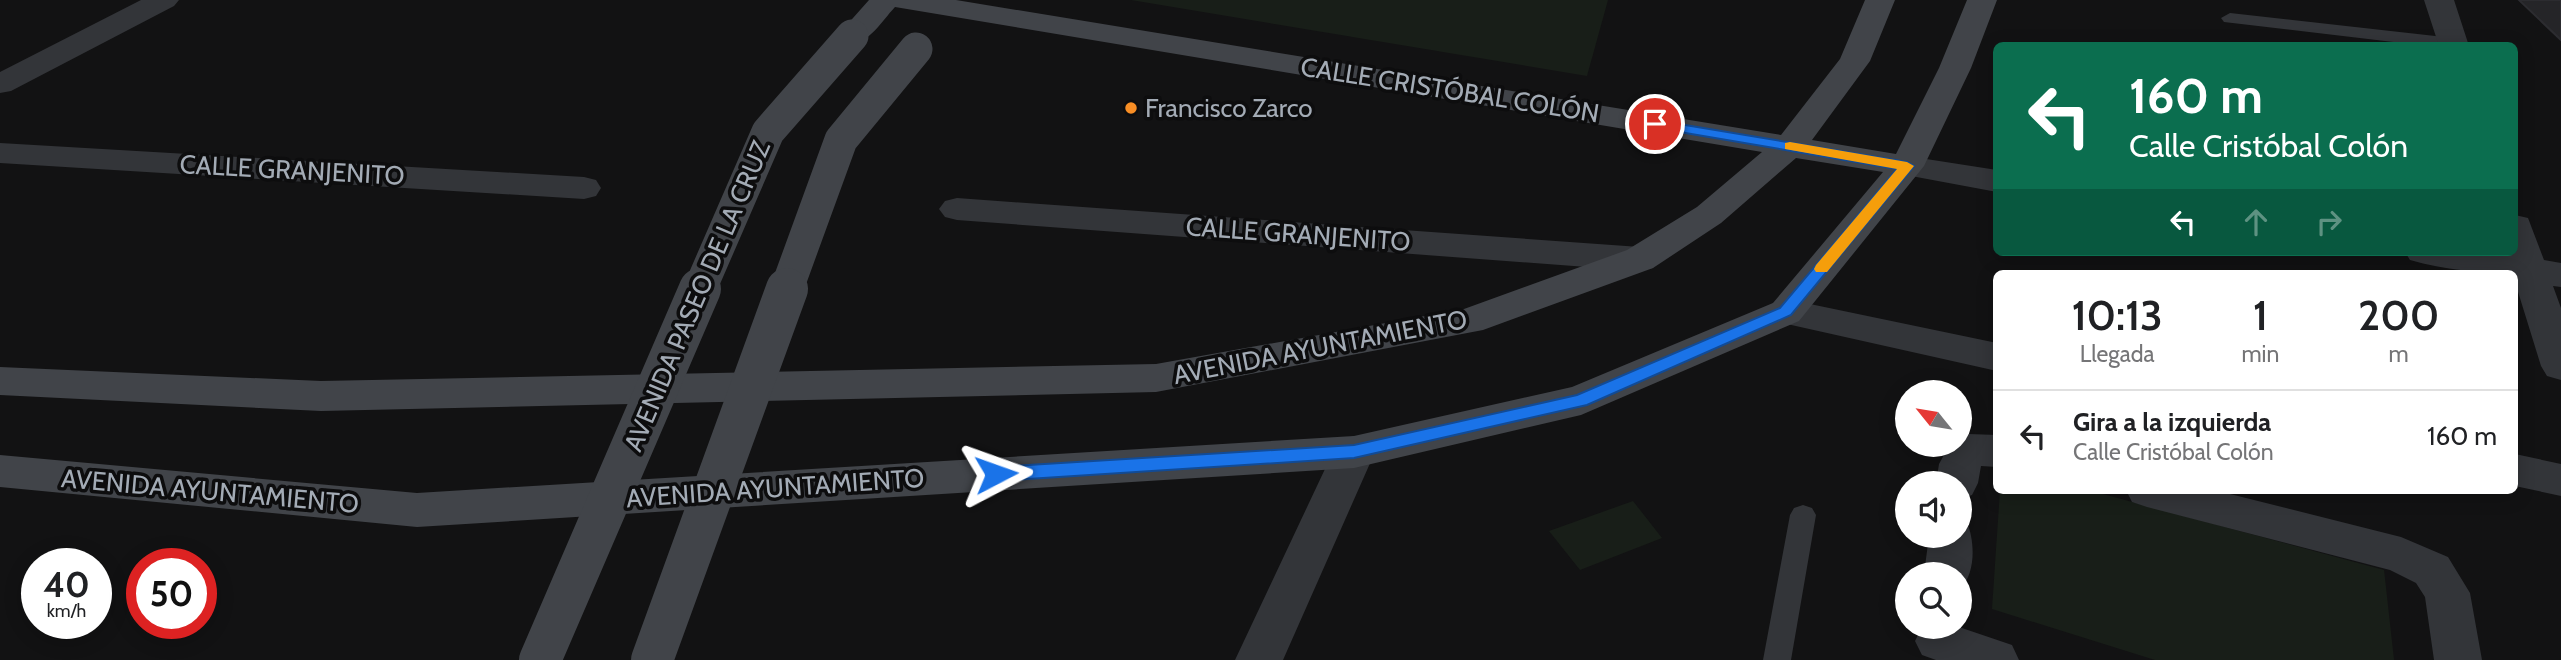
<!DOCTYPE html>
<html lang="es">
<meta charset="utf-8">
<style>
body{margin:0;font-family:Cabin,sans-serif;background:#f6f6f6;color:#202124;height:100vh;display:flex;flex-direction:column;font-size:26px;white-space:nowrap}
*{box-sizing:border-box;margin:0}
p{font-size:23px;color:#757577}
.icon{flex:none;width:38px;height:38px;fill:none;stroke:currentColor;stroke-width:2;stroke-linecap:round;stroke-linejoin:round}
.map{position:relative;flex:1;overflow:hidden}
.side{position:absolute;left:1993px;top:270px;width:525px;height:224px;display:flex;flex-direction:column;background:#fff;border-radius:10px;box-shadow:0 4px 18px #0003}
.side>*{flex:none}
.top-card{position:absolute;left:1993px;top:42px;width:525px;height:214px;border-radius:10px;box-shadow:0 4px 18px #0003;background:#0b6e4f;color:#fff;overflow:hidden}
.needle{width:46px;rotate:300deg}
.controls{position:absolute;left:1895px;top:380px;display:grid;gap:14px}
.controls a{display:grid;place-items:center;width:77px;height:77px;border-radius:50%;background:#fff;box-shadow:0 4px 18px #0003;font-size:35px}
.speed{position:absolute;left:21px;top:548px;display:flex;gap:14px;font-size:35px;font-weight:700;text-align:center}
.speed>*{display:grid;place-content:center;width:91px;height:91px;border-radius:50%;background:#fff;box-shadow:0 4px 18px #0003;line-height:1}
.speed small{font-size:18px;font-weight:400}
.speed .limit{border:10px solid #d22;background:#fff;color:#111}
.pin{position:absolute;display:grid;place-items:center;width:60px;height:60px;color:#fff;margin:-30px;border:4px solid #fff;border-radius:50%;box-shadow:0 2px 7px #0007}
.me{position:absolute;width:77px;margin:-38px;rotate:86deg;stroke-linejoin:round;filter:drop-shadow(0 0 5px #0008)}
.turn{display:flex;align-items:center;gap:24px;height:147px;padding:0 21px;font-size:32px}
.turn .icon{width:91px;height:91px;stroke-width:2.5}
.turn b{display:block;font-size:49px;line-height:60px}
.lanes{display:flex;align-items:center;height:66px;padding:0 21px;background:#0003;justify-content:center;gap:35px;direction:ltr}
.lanes .off{opacity:.35}
.eta{display:flex;justify-content:space-evenly;align-items:center;height:119px;text-align:center}
.eta b{font-size:42px;font-weight:600;line-height:49px}
ul{padding:0;list-style:none}
li{display:flex;align-items:center;gap:21px;height:91px;padding:0 21px;border-top:2px solid #e0e0e0}
li div{flex:1}
li b{display:block;font-size:26px}
li em{font-style:normal}
.map>svg:first-child{display:block}
</style>
<div class="map">
<svg width="2561" height="660" viewBox="0 0 2561 660">
<rect width="100%" height="100%" fill="#121213"/>
<path fill="#181e18" d="M 1131,0 L 1608,0 L 1587,76 Z
M 2000,490 L 2088,490 L 2384,570 L 2394,660 L 2155,660 L 1992,609 Z
M 1633,501 L 1662,538 L 1580,570 L 1549,531 Z"/>
<path fill="#252528" stroke="#2c2c30" stroke-width="2" d="M 2519,0 L 2561,0 L 2561,40 Z"/>
<g fill="none" stroke-linecap="round" stroke-linejoin="round">
<path fill="#333539" fill-rule="evenodd" d="M 2230,13 L 2453,38 L 2462,43 L 2460,46 L 2427,46 L 2224,22 L 2221,18 Z
M 1803,505 L 1812,508 L 1816,515 L 1791,660 L 1763,660 L 1790,515 L 1794,508 Z"/>
<path fill="#333539" fill-rule="evenodd" d="M 141,0 L 179,0 L 174,6 L 11,91 L 0,93 L 0,72 Z
M 2424,0 L 2454,0 L 2469,46 L 2439,46 Z
M 0,143 L 584,177 L 596,180 L 601,188 L 596,196 L 584,199 L 0,163 Z
M 1907,156 L 1997,170 L 1997,192 L 1895,173 L 1890,166 L 1895,159 Z
M 957,198 L 1640,247 L 1653,250 L 1658,259 L 1653,268 L 1640,271 L 957,220 L 945,217 L 939,209 L 945,201 Z
M 2515,215 L 2528,218 L 2544,260 L 2561,263 L 2561,287 L 2553,286 L 2561,308 L 2561,380 L 2547,376 L 2541,366 L 2515,282 L 2515,273 C 2479,273 2445,270 2410,260 L 2405,252 L 2515,252 Z
M 1786,299 L 1997,343 L 1997,371 L 1773,321 L 1767,312 L 1773,303 Z
M 1969,434 L 1997,435 L 1997,467 L 1981,466 L 1978,483 L 1972,495 L 1960,499 L 1960,483 L 1936,483 L 1939,464 L 1950,444 L 1960,444 L 1960,437 Z
M 1354,436 L 1369,441 L 1375,452 L 1283,660 L 1235,660 L 1333,452 L 1339,441 Z
M 2515,454 L 2561,464 L 2561,496 L 2515,486 Z
M 2126,490 L 2214,490 L 2401,537 L 2448,557 L 2470,593 L 2482,660 L 2434,660 L 2425,597 L 2416,583 L 2390,570 L 2147,507 L 2132,502 Z
M 1960,521 L 1967,523 C 1975,540 1976,575 1960,588 L 1960,574 L 1924,574 L 1929,536 L 1960,536 Z
M 1956,626 L 2012,645 L 2019,660 L 1936,660 L 1922,655 L 1915,641 L 1922,627 Z"/>
<path fill="#414449" fill-rule="evenodd" d="M 869,0 L 956,0 L 1781,135 L 1840,59 L 1865,0 L 1895,0 L 1870,61 L 1812,140 L 1896,154 L 1939,68 L 1967,0 L 1997,0 L 1971,68 L 1924,166 L 1799,321 L 1581,415 L 1354,468 L 417,527 L 0,487 L 0,455 L 417,493 L 1354,436 L 1572,387 L 1773,303 L 1883,172 L 1796,158 L 1721,223 L 1653,268 L 1483,330 L 1156,392 L 321,411 L 0,395 L 0,367 L 321,381 L 1156,364 L 1464,309 L 1627,250 L 1697,207 L 1762,152 L 895,7 C 879,24 867,49 841,42 L 837,36 Z"/>
<path stroke="#414449" stroke-width="33" d="M 699,291 L 768,132 L 852,36
M 786,291 L 841,140 L 916,49"/>
<path stroke="#414449" stroke-width="42" d="M 540,660 L 700,289
M 652,660 L 787,289"/>
</g>
<path fill="#1a73e8" stroke="#114b97" stroke-width="2" d="M 1655,120 L 1907,162 L 1914,166 L 1791,315 L 1587,405 L 1354,458 L 996,481 L 990,479 L 987,474 L 990,469 L 996,467 L 1354,445 L 1577,395 L 1780,308 L 1897,169 L 1650,127 L 1648,124 Z"/>
<path fill="#f59e0b" d="M 1790,142 L 1907,162 L 1914,166 L 1827,272 L 1816,272 L 1814,269 L 1816,265 L 1897,169 L 1785,149 L 1785,143 Z"/>
<circle fill="#f88e25" stroke="#0d0d0e" stroke-width="2.5" cx="1131" cy="108" r="7"/>
<g text-anchor="middle" dominant-baseline="central" stroke-width="7" stroke-linejoin="round" paint-order="stroke">
<g font-size="26" fill="#a3abb5" stroke="#0d0d0e">
<text transform="translate(1450 90) rotate(9)">CALLE CRISTÓBAL COLÓN</text>
<text transform="translate(292 170) rotate(3)">CALLE GRANJENITO</text>
<text transform="translate(1298 234) rotate(4)">CALLE GRANJENITO</text>
<text transform="translate(697 296) rotate(-67)">AVENIDA PASEO DE LA CRUZ</text>
<text transform="translate(1320 347) rotate(-11)">AVENIDA AYUNTAMIENTO</text>
<text transform="translate(775 488) rotate(-4)">AVENIDA AYUNTAMIENTO</text>
<text transform="translate(210 491) rotate(5)">AVENIDA AYUNTAMIENTO</text>
</g>
<g font-size="26" fill="#a3abb5" stroke="#0d0d0e" text-anchor="start">
<text x="1145" y="108">Francisco Zarco</text>
</g>
</g>
</svg>
<div class="controls">
<a><svg class="needle" viewBox="-14 -14 28 28"><path d="M0-13l5 13h-10z" fill="#e53935"/><path d="M0 13l5-13h-10z" fill="#757577"/></svg></a>
<a><svg class="icon" aria-label="sound" viewBox="0 0 24 24"><path d="M4 9h4l5-4v14l-5-4H4zM17 9q2 3 0 6"/></svg></a>
<a><svg class="icon" aria-label="search" viewBox="0 0 24 24"><circle cx="10" cy="10" r="6"/><path d="M15 15l6 6"/></svg></a>
</div>
<div class="speed"><div>40<small>km/h</small></div><div class="limit">50</div></div>
<div class="pin" style="left:1655px;top:124px;background:#d93025"><svg class="icon" aria-label="arrive" viewBox="0 0 24 24"><path d="M6 21V4h12l-3 4 3 4H6"/></svg></div>
<svg class="me" style="left:996px;top:474px" viewBox="-20 -20 40 40"><path d="M0-17L14 15 0 8-14 15z" fill="#1a73e8" stroke="#fff" stroke-width="4"/></svg>
<div class="top-card">
<div class="turn"><svg class="icon" aria-label="left" viewBox="0 0 24 24"><path d="M17 20v-9H6M10 6l-5 5 5 5"/></svg><div><b>160 m</b>Calle Cristóbal Colón</div></div>
<div class="lanes"><svg class="icon" aria-label="left" viewBox="0 0 24 24"><path d="M17 20v-9H6M10 6l-5 5 5 5"/></svg><svg class="icon off" aria-label="ahead" viewBox="0 0 24 24"><path d="M12 20V5M6 11l6-6 6 6"/></svg><svg class="icon off" aria-label="right" viewBox="0 0 24 24"><path d="M7 20v-9h11M14 6l5 5-5 5"/></svg></div>
</div>
<section class="side">
<div class="eta">
<div><b>10:13</b><p>Llegada</p></div>
<div><b>1</b><p>min</p></div>
<div><b>200</b><p>m</p></div>
</div>
<ul>
<li><svg class="icon" aria-label="left" viewBox="0 0 24 24"><path d="M17 20v-9H6M10 6l-5 5 5 5"/></svg><div><b>Gira a la izquierda</b><p>Calle Cristóbal Colón</p></div><em>160 m</em></li>
</ul>
</section>
</div>
